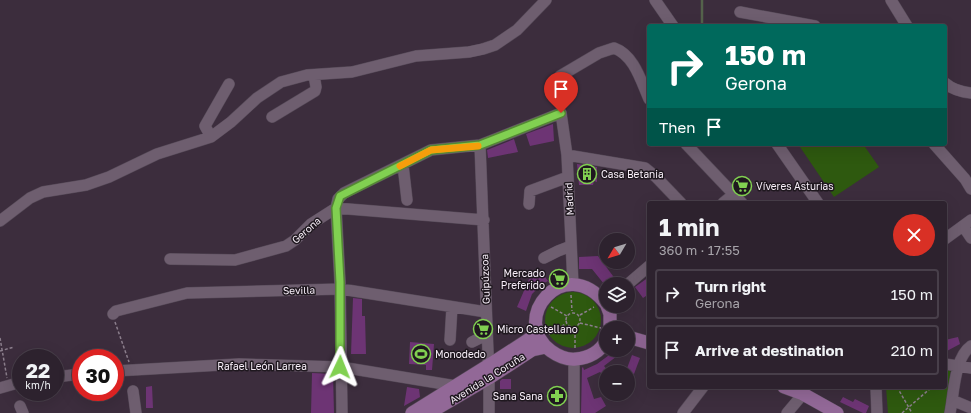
<!DOCTYPE html>
<meta charset="utf-8">
<style>
body{margin:0;font-family:"Golos Text",sans-serif;background:#392f3a;color:#f1f3f6;height:100vh;display:flex;flex-direction:column;font-size:15px;white-space:nowrap}
*{box-sizing:border-box;margin:0}
p{font-size:13px;color:#a7a4aa}
.icon{flex:none;width:22px;height:22px;fill:none;stroke:currentColor;stroke-width:2;stroke-linecap:round;stroke-linejoin:round}
.map{position:relative;flex:1;overflow:hidden}
.details{position:absolute;left:647px;top:201px;width:300px;height:188px;display:flex;flex-direction:column;background:#2d222e;border-radius:4px;box-shadow:0 4px 16px #0002,0 0 0 1px #483f4a}
.details>*{flex:none}
.top-card{position:absolute;left:647px;top:24px;width:300px;height:122px;border-radius:4px;box-shadow:0 4px 16px #0002,0 0 0 1px #483f4a;background:#00695c;color:#fff;overflow:hidden}
.needle{width:26px;rotate:232deg}
.fabs{position:absolute;left:599px;top:233px;display:grid;gap:8px}
.fabs a{display:grid;place-items:center;width:36px;height:36px;border-radius:50%;background:#2d222e;box-shadow:0 4px 16px #0002,0 0 0 1px #483f4a;font-size:20px}
.speed{position:absolute;left:12px;top:349px;display:flex;gap:8px;font-size:20px;font-weight:700;text-align:center}
.speed>*{display:grid;place-content:center;width:52px;height:52px;border-radius:50%;background:#2d222e;box-shadow:0 4px 16px #0002,0 0 0 1px #483f4a;line-height:1}
.speed small{font-size:10px;font-weight:400}
.speed .limit{border:6px solid #d22;background:#fff;color:#111}
.pin{position:absolute;display:grid;place-items:center;width:34px;height:34px;color:#fff;margin:-41px -17px;border-radius:50% 50% 50% 0;rotate:-45deg;box-shadow:0 0 4px #0007}
.pin .icon{rotate:45deg}
.me{position:absolute;width:44px;margin:-22px;rotate:2deg;stroke-linejoin:round;filter:drop-shadow(0 0 3px #0008)}
.turn{display:flex;align-items:center;gap:14px;height:84px;padding:0 12px;font-size:18px}
.turn .icon{width:52px;height:52px;stroke-width:2.5}
.turn b{display:block;font-size:28px;line-height:34px}
.then{display:flex;align-items:center;height:38px;padding:0 12px;background:#0003;gap:8px;font-size:15px}
.round{display:grid;place-items:center;flex:none;width:42px;height:42px;border-radius:21px;background:#392f3a}
.head{display:flex;align-items:center;justify-content:space-between;height:68px;padding:0 12px}
h1{font-size:24px;font-weight:700;line-height:30px}
ul{padding:0;list-style:none}
li{display:flex;align-items:center;gap:12px;height:50px;margin:0 8px 6px;padding:0 4px;border:2px solid #483f4a;border-radius:4px}
li div{flex:1}
li b{display:block;font-size:15px}
li em{font-style:normal}
.map>svg:first-child{display:block}
</style>
<div class="map">
<svg width="971" height="413" viewBox="0 0 971 413">
<rect width="100%" height="100%" fill="#3c2d3d"/>
<path fill="#2e590f" d="M 798,144 L 863,144 L 879,167 L 834,197 Z
M545 320a28 28 0 1 1 56 0a28 28 0 1 1-56 0Z
M 945,366 L 951,366 L 946,413 L 888,413 L 886,387 L 945,387 Z"/>
<g fill="none" stroke-linecap="round" stroke-linejoin="round">
<path stroke="#54624b" stroke-width="2.5" d="M 702,26 L 702,0"/>
</g>
<path fill="#6d3474" d="M 553,124 L 554,141 L 530,146 L 526,134 Z
M 514,139 L 518,152 L 488,158 L 487,150 Z
M 577,164 L 597,167 L 597,182 L 594,181 L 593,185 L 579,185 Z
M 598,256 L 619,284 L 604,284 L 592,269 L 579,269 L 579,257 Z
M 540,270 L 548,281 L 542,284 L 532,294 L 526,311 L 517,307 L 529,279 Z
M 561,271 L 564,276 L 550,284 L 548,281 Z
M 649,277 L 649,294 L 643,298 L 635,287 Z
M 353,298 L 362,299 L 362,316 L 365,316 L 366,354 L 351,354 Z
M 958,337 L 960,344 L 945,352 L 945,340 Z
M 410,342 L 434,344 L 432,370 L 426,370 L 426,365 L 409,364 Z
M 616,350 L 618,350 L 621,353 L 604,366 L 608,371 L 603,375 L 600,372 L 587,378 L 594,399 L 601,397 L 606,406 L 595,413 L 581,413 L 582,368 L 583,367 L 584,370 L 597,364 Z
M 632,355 L 640,358 L 634,374 L 626,371 Z
M 312,373 L 333,374 L 334,413 L 311,413 Z
M 502,379 L 511,379 L 511,389 L 500,389 L 500,381 Z
M 152,386 L 153,408 L 146,408 L 146,387 Z
M 407,387 L 419,389 L 420,397 L 404,406 Z
M 843,397 L 853,402 L 855,399 L 869,406 L 866,413 L 863,413 L 840,402 Z"/>
<g fill="none" stroke-linecap="round" stroke-linejoin="round">
<g stroke="#554957" stroke-width="12">
<path id="minor" d="M 655,0 L 673,26
M 891,0 L 907,26
M 740,12 L 815,26
M 560,76 L 599,53 L 614,48 C 634,55 641,81 649,99
M 945,83 C 953,90 961,92 971,93
M 272,117 L 315,91 L 316,87 L 314,75
M 211,137 L 205,126 L 229,84
M 686,144 L 742,203
M 777,144 L 818,203
M 934,144 L 965,179 L 971,189
M 480,145 L 489,378 L 489,413
M 567,155 L 645,168 L 656,177 L 681,203
M 403,165 L 407,200
M 723,203 L 734,194
M 529,204 L 530,191 L 568,177
M 0,221 L 30,198 L 43,192 L 86,185 L 109,177 L 157,154 L 211,137 L 231,122 L 257,98 L 281,82 L 307,75 L 352,72 L 416,56 L 469,52 L 483,49 L 495,45 L 517,30 L 546,0
M 963,226 L 971,238
M 945,239 L 971,220
M 544,258 L 558,251 L 571,246
M 170,259 L 235,260 L 286,246 L 295,240 L 311,224 L 336,208 L 484,220
M 628,284 L 649,266
M 113,314 L 116,311 L 187,293 L 341,289 L 486,312
M 450,340 L 452,307
M 472,342 L 480,338 L 487,338
M 945,364 L 971,368
M 115,371 L 239,364 L 341,367 L 456,386
M 55,377 L 81,374
M 876,387 L 877,413
M 0,388 L 21,382
M 133,391 L 136,413
M 952,400 L 971,408
M 20,406 L 23,413
M 342,413 L 340,282 L 336,208 L 338,199 L 344,193 L 431,150 L 480,145 L 561,113 L 567,155 L 573,284
M 574,413 L 574,360
M 683,413 L 703,387
M 787,413 L 803,394 L 805,387
M 950,413 C 954,394 954,358 971,346"/>
</g>
<g stroke="#554957" stroke-width="14">
<path id="major" d="M 606,304 C 564,251 508,320 551,351 C 558,356 567,360 576,359 C 588,358 601,352 606,340
M 607,306 L 610,314 L 610,328
M 628,337 L 649,343
M 784,387 L 803,394 L 837,413
M 412,413 L 497,360 L 531,338 L 537,332
M 429,413 L 489,378 L 532,350 L 546,347"/>
</g>
<path stroke="#8b7e8c" stroke-width="1.5" stroke-dasharray="3 2" stroke-linecap="butt" d="M 561,85 L 561,104
M 571,295 L 572,311
M 551,307 L 567,316
M566 320a7 7 0 1 1 14 0a7 7 0 1 1-14 0Z
M 580,315 L 594,307
M 115,322 L 129,362
M 580,323 L 601,328
M 549,334 L 567,323
M 0,338 L 7,378
M 575,348 L 575,327
M 0,351 L 14,347
M 897,387 L 912,413
M 902,413 L 932,387"/>
<use href="#minor" stroke="#6e5e6f" stroke-width="11"/>
<use href="#major" stroke="#926897" stroke-width="13"/>
</g>
<g fill="none" stroke-linecap="round" stroke-linejoin="round">
<g stroke="#548735" stroke-width="10">
<path id="route" d="M 340,367 L 340,282 L 336,208 L 340,196 L 431,150 L 480,145 L 561,113"/>
</g>
<use href="#route" stroke="#81d051" stroke-width="7"/>
<path stroke="#f59e0b" stroke-width="7" d="M 400,166 L 431,150 L 478,146"/>
</g>
<defs>
<g id="building-ring" transform="scale(1)"><circle r="9.5" fill="#1f181f" stroke="#81d051" stroke-width="1.5"/><path d="M-4-6H4V6H1V3H-1V6H-4ZM-2.5-4.3h1.7v1.8h-1.7ZM.8-4.3h1.7v1.8H.8ZM-2.5-1h1.7V.8h-1.7ZM.8-1h1.7V.8H.8Z" fill="#81d051"/></g>
<g id="supermarket-ring" transform="scale(1)"><circle r="9.5" fill="#1f181f" stroke="#81d051" stroke-width="1.5"/><path d="M-6-5.5h2.5l.6 2H6L4.5 2H-2.5L-4.4-4H-6ZM-1.5 3.2a1.3 1.3 0 1 0 .1 0ZM3 3.2a1.3 1.3 0 1 0 .1 0Z" fill="#81d051"/></g>
<g id="stadium-ring" transform="scale(1)"><circle r="9.5" fill="#1f181f" stroke="#81d051" stroke-width="1.5"/><path d="M0-5a6.5 5 0 1 0 0 10a6.5 5 0 1 0 0-10ZM-3.5-1.8h7v3.6h-7Z" fill="#81d051"/></g>
<g id="pharmacy-ring" transform="scale(1)"><circle r="9.5" fill="#1f181f" stroke="#81d051" stroke-width="1.5"/><path d="M-2-6h4v4h4v4h-4v4h-4v-4h-4v-4h4Z" fill="#81d051"/></g>
</defs>
<g fill-rule="evenodd">
<use href="#building-ring" x="587" y="174"/>
<use href="#supermarket-ring" x="742" y="186"/>
<use href="#supermarket-ring" x="559" y="279"/>
<use href="#supermarket-ring" x="483" y="329"/>
<use href="#stadium-ring" x="421" y="354"/>
<use href="#pharmacy-ring" x="557" y="396"/>
</g>
<g text-anchor="middle" dominant-baseline="central" stroke-width="3" stroke-linejoin="round" paint-order="stroke">
<g font-size="10" fill="#f8eff9" stroke="#1f181f" text-anchor="start">
<text x="601" y="174">Casa Betania</text>
<text x="756" y="186">Víveres Asturias</text>
<text x="545" y="273" text-anchor="end">Mercado<tspan x="545" dy="12">Preferido</tspan></text>
<text x="497" y="329">Micro Castellano</text>
<text x="435" y="354">Monodedo</text>
<text x="543" y="396" text-anchor="end">Sana Sana</text>
</g>
<g font-size="10" fill="#f8eff9" stroke="#1f181f">
<text transform="translate(569 199) rotate(-93)">Madrid</text>
<text transform="translate(306 230) rotate(-41)">Gerona</text>
<text transform="translate(485 279) rotate(-92)">Guipúzcoa</text>
<text transform="translate(299 290) rotate(-1)">Sevilla</text>
<text x="262" y="366">Rafael León Larrea</text>
<text transform="translate(487 378) rotate(-32)">Avenida la Coruña</text>
</g>
</g>
</svg>
<div class="fabs">
<a><svg class="needle" viewBox="-14 -14 28 28"><path d="M0-13l5 13h-10z" fill="#e53935"/><path d="M0 13l5-13h-10z" fill="#a7a4aa"/></svg></a>
<a><svg class="icon" aria-label="layers" viewBox="0 0 24 24"><path d="M12 4l9 5-9 5-9-5zM3 14l9 5 9-5"/></svg></a>
<a>+</a>
<a>−</a>
</div>
<div class="speed"><div>22<small>km/h</small></div><div class="limit">30</div></div>
<div class="pin" style="left:561px;top:113px;background:#d93025"><svg class="icon" aria-label="arrive" viewBox="0 0 24 24"><path d="M6 21V4h12l-3 4 3 4H6"/></svg></div>
<svg class="me" style="left:340px;top:367px" viewBox="-20 -20 40 40"><path d="M0-17L14 15 0 8-14 15z" fill="#81d051" stroke="#fff" stroke-width="4"/></svg>
<div class="top-card">
<div class="turn"><svg class="icon" aria-label="right" viewBox="0 0 24 24"><path d="M7 20v-9h11M14 6l5 5-5 5"/></svg><div><b>150 m</b>Gerona</div></div>
<div class="then">Then<svg class="icon" aria-label="arrive" viewBox="0 0 24 24"><path d="M6 21V4h12l-3 4 3 4H6"/></svg></div>
</div>
<section class="details">
<div class="head"><div><h1>1 min</h1><p>360 m · 17:55</p></div><a class="round" style="background:#d93025;color:#fff"><svg class="icon" aria-label="close" viewBox="0 0 24 24"><path d="M6 6l12 12M18 6L6 18"/></svg></a></div>
<ul>
<li><svg class="icon" aria-label="right" viewBox="0 0 24 24"><path d="M7 20v-9h11M14 6l5 5-5 5"/></svg><div><b>Turn right</b><p>Gerona</p></div><em>150 m</em></li>
<li><svg class="icon" aria-label="arrive" viewBox="0 0 24 24"><path d="M6 21V4h12l-3 4 3 4H6"/></svg><div><b>Arrive at destination</b></div><em>210 m</em></li>
</ul>
</section>
</div>
